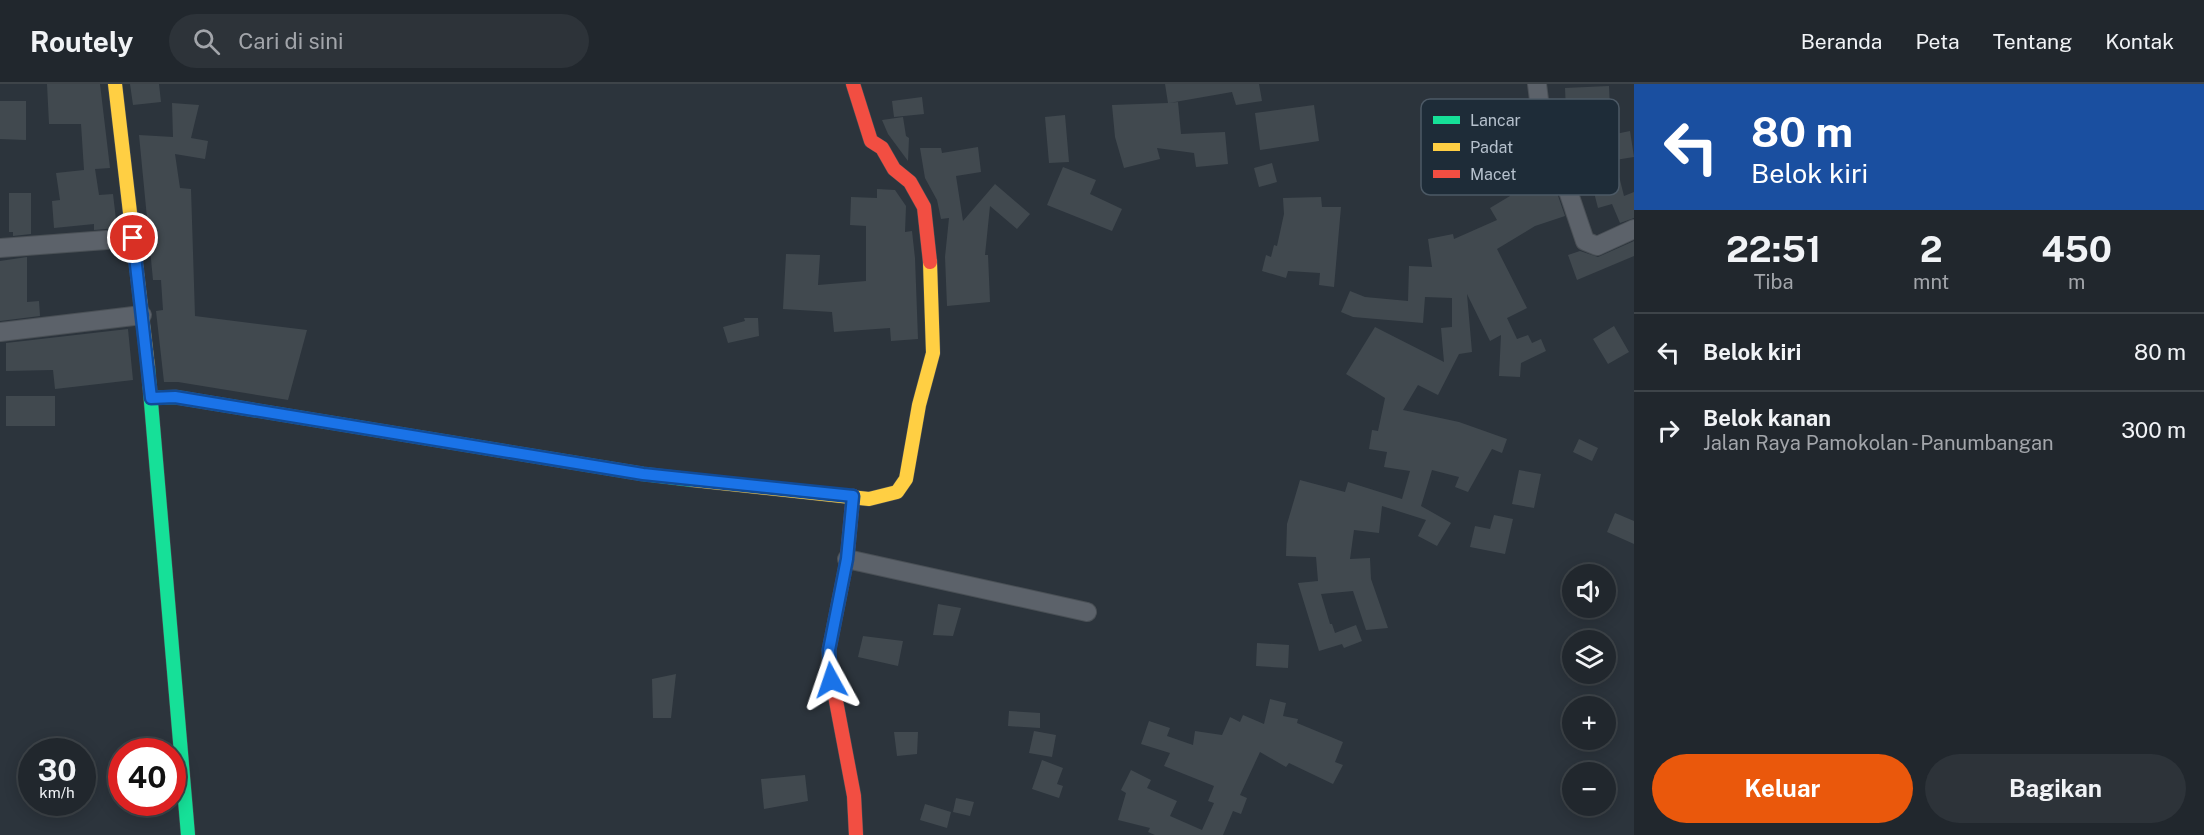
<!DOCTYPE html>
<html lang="id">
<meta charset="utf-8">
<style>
body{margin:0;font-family:"Public Sans",sans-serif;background:#2d3339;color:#f1f3f6;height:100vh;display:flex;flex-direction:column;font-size:22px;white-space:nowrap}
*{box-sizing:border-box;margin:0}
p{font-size:20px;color:#a2a5aa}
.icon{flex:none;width:33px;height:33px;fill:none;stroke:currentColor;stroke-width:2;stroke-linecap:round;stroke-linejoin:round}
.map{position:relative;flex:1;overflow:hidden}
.panel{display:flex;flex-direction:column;background:#21272d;width:570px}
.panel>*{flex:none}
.guide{background:#1a4fa0;color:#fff;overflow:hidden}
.tools{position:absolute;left:1562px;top:480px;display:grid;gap:12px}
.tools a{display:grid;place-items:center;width:54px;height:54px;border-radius:50%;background:#21272d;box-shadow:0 3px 15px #0003,0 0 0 2px #3e4449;font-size:30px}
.speed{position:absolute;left:18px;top:654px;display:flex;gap:12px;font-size:30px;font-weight:700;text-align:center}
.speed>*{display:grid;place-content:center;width:78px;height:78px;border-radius:50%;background:#21272d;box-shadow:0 3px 15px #0003,0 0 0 2px #3e4449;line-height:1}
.speed small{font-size:15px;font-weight:400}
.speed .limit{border:9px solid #d22;background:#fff;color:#111}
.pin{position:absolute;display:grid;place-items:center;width:51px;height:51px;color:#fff;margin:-26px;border:3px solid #fff;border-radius:50%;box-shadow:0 2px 6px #0007}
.me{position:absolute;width:66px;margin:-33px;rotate:355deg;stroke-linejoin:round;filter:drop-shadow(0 0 4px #0008)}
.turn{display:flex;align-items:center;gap:21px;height:126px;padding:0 18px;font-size:27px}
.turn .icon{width:78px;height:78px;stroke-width:2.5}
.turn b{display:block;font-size:42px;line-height:51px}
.eta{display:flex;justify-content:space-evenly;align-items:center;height:102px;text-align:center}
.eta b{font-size:36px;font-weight:700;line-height:42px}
.cta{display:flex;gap:12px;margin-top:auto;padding:12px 18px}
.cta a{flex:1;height:69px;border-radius:36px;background:#ea580c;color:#fff;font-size:24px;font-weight:700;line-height:69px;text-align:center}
.cta a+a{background:#2d3339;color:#f1f3f6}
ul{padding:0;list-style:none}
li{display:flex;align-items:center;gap:18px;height:78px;padding:0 18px;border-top:2px solid #3e4449}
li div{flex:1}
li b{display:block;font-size:22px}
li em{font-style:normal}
header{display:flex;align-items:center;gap:36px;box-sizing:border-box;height:84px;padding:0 30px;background:#21272d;border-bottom:2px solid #3e4449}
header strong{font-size:28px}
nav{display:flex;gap:33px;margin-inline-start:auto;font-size:21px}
.search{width:420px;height:54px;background:#2d3339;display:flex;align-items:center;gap:15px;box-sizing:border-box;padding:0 21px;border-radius:33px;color:#a2a5aa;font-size:22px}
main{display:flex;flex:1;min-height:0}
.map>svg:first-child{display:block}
</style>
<header>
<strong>Routely</strong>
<div class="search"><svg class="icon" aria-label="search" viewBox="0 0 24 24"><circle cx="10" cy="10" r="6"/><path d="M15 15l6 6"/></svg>Cari di sini</div>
<nav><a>Beranda</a><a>Peta</a><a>Tentang</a><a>Kontak</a></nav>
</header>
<main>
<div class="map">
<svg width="1634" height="751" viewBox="0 0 1634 751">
<rect width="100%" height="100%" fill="#2c343c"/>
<path fill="#41494f" d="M 47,0 L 100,0 L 110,84 L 95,85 L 99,111 L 113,110 L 117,144 L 94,146 L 94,140 L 54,144 L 52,117 L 60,116 L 56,89 L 84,86 L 81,40 L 49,40 Z
M 130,0 L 159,0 L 161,18 L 133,21 Z
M 1165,0 L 1259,0 L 1262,17 L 1236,21 L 1232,8 L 1169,19 L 1178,18 L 1181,50 L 1225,48 L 1228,80 L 1196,83 L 1194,69 L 1157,64 L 1160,75 L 1124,84 L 1115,53 L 1112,21 L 1168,19 Z
M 1609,2 L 1610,25 L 1566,27 L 1565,4 Z
M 922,13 L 924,30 L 894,33 L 892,17 Z
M 0,17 L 26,17 L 26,56 L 0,55 Z
M 172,19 L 199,21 L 191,54 L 208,57 L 205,75 L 175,70 L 180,104 L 191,105 L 195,232 L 307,246 L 288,316 L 178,298 L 164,298 L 156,227 L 163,226 L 161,196 L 153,196 L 139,51 L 173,53 Z
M 1314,21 L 1319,57 L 1260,66 L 1255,29 Z
M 1065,31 L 1069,78 L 1049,79 L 1045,33 Z
M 903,33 L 906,52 L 909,54 L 908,77 L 888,50 L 882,36 Z
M 1630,47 L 1634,73 L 1615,76 L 1624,112 L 1634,108 L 1634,134 L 1620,139 L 1612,120 L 1598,124 L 1589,89 L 1575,91 L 1567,60 Z
M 978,63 L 981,88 L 956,92 L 963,137 L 995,100 L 1030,130 L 1017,145 L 990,122 L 985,171 L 988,171 L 990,218 L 947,222 L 945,173 L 949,134 L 941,135 L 937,116 L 925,94 L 920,64 L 941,64 L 942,69 Z
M 1525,74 L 1527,83 L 1546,77 L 1565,132 L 1535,142 L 1497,165 L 1527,224 L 1507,234 L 1517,255 L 1528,251 L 1532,259 L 1541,255 L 1546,267 L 1521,279 L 1520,293 L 1499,292 L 1501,251 L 1490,257 L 1467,210 L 1472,268 L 1459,270 L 1438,311 L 1418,301 L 1403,326 L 1459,338 L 1507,355 L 1502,369 L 1492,365 L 1468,408 L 1455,403 L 1459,393 L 1432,386 L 1421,422 L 1451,439 L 1437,462 L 1418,452 L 1426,436 L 1382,422 L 1379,449 L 1354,446 L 1350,475 L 1370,474 L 1371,495 L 1388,544 L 1366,546 L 1353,507 L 1321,510 L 1330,540 L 1332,540 L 1335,549 L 1356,541 L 1362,557 L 1344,564 L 1342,560 L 1319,567 L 1298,499 L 1318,497 L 1316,473 L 1286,472 L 1287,440 L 1300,396 L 1345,408 L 1348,398 L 1402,415 L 1410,387 L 1384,383 L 1387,368 L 1369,365 L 1372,346 L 1378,347 L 1385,314 L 1346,290 L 1375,243 L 1444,278 L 1441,244 L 1452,243 L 1452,214 L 1425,213 L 1423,239 L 1353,233 L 1341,228 L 1350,207 L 1365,213 L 1408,217 L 1409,182 L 1432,183 L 1428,155 L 1453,150 L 1454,155 L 1497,136 L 1490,124 L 1510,112 L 1501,80 Z
M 1272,79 L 1277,98 L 1259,103 L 1254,84 Z
M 1063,83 L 1096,96 L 1090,110 L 1122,125 L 1112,147 L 1047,121 Z
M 877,105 L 895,106 L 906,122 L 905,148 L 912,147 L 915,174 L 918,255 L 891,257 L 890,244 L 834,248 L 832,228 L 783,225 L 786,170 L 820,171 L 818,201 L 866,197 L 866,142 L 850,141 L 851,113 L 877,114 Z
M 9,109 L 31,109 L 31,150 L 13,152 L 13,148 L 9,148 Z
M 1321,113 L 1322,123 L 1341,123 L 1334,203 L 1319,201 L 1320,189 L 1288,187 L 1286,194 L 1262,187 L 1266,171 L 1271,173 L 1274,161 L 1277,162 L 1284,130 L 1283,114 Z
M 1634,157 L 1634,172 L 1577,196 L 1568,171 L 1580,167 L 1598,173 Z
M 27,173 L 27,218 L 39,217 L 40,232 L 0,237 L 0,177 Z
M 744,234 L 758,234 L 759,252 L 728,259 L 723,243 L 745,237 Z
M 1614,242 L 1629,268 L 1608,280 L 1593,255 Z
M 128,245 L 133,296 L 55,305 L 53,286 L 6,287 L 6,259 Z
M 6,312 L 55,312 L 55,342 L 6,342 Z
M 1579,355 L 1598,364 L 1592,377 L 1573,368 Z
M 1519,386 L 1541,390 L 1534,424 L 1512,420 Z
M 1615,429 L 1634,437 L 1634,460 L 1607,448 Z
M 1494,431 L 1513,435 L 1505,470 L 1470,463 L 1475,442 L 1490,445 Z
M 938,520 L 961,524 L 953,552 L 933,551 Z
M 863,552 L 903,557 L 898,582 L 858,573 Z
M 1257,559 L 1289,561 L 1288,584 L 1256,582 Z
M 676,590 L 671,634 L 653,634 L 652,595 Z
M 1270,615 L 1286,619 L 1283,632 L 1298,635 L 1297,639 L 1343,658 L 1335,678 L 1343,681 L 1333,700 L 1289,679 L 1286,683 L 1260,668 L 1240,711 L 1247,714 L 1241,730 L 1233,727 L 1223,751 L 1155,751 L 1148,748 L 1150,744 L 1118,736 L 1126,709 L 1121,706 L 1131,686 L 1151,696 L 1147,704 L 1177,717 L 1170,732 L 1202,746 L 1214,719 L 1208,717 L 1214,702 L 1164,682 L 1170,669 L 1141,660 L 1149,637 L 1170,644 L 1167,652 L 1193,661 L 1195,647 L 1222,651 L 1230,633 L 1240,638 L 1243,631 L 1264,640 Z
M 1009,627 L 1040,629 L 1040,644 L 1008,642 Z
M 1034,647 L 1056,651 L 1052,673 L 1029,669 Z
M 894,648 L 918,648 L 917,670 L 897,672 Z
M 1042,676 L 1063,684 L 1057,700 L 1063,702 L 1059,714 L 1032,705 Z
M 805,691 L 808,717 L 764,725 L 761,695 Z
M 956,714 L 974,718 L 970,732 L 953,728 Z
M 925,720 L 951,728 L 947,744 L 920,736 Z"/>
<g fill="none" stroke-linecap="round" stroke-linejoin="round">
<g stroke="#4a5056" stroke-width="20">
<path id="street" d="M 1537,0 L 1540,24 L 1585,157 L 1597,162 L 1634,145
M 0,164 L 133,154
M 0,248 L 142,231
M 847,475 L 1087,528"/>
</g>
<g stroke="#4a5056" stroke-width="15">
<path id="fast" d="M 148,283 L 188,751
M 151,314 L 175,313 L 643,390 L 693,396"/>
</g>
<g stroke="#4a5056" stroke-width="15">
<path id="slow" d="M 115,0 L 148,283
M 693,396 L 869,415 L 897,408 L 906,395 L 919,321 L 933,269 L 930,178"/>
</g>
<g stroke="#4a5056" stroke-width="15">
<path id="jam" d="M 853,0 L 871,57 L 882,64 L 894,85 L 910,98 L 924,123 L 930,178
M 853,412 L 847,475 L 829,566 L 829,580 L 854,712 L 856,751"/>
</g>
<use href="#street" stroke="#5c626a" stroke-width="18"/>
<use href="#fast" stroke="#16e098" stroke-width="14"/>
<use href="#slow" stroke="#ffcf43" stroke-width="14"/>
<use href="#jam" stroke="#f24e42" stroke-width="14"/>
</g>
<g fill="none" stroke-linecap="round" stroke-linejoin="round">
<g stroke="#114b97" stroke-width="15">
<path id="route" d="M 133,154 L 151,314 L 175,313 L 643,390 L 853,412 L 847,475 L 829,566 L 831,596"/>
</g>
<use href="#route" stroke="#1a73e8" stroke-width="10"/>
</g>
<rect x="1421" y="15" width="198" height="96" rx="9" fill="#1e2c38" stroke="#4c5965" stroke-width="1.5"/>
<rect x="1433" y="32" width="27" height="8" fill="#16e098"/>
<rect x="1433" y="59" width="27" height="8" fill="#ffcf43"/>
<rect x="1433" y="86" width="27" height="8" fill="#f24e42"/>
<g font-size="16" fill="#b6c1cd">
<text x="1470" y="42">Lancar</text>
<text x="1470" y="69">Padat</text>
<text x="1470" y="96">Macet</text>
</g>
</svg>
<div class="tools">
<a><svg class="icon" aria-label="sound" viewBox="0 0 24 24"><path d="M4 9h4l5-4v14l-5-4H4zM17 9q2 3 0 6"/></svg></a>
<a><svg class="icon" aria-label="layers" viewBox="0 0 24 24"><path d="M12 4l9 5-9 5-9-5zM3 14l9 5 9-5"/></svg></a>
<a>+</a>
<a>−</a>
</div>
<div class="speed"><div>30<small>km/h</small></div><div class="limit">40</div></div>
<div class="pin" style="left:133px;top:154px;background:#d93025"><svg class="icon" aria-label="arrive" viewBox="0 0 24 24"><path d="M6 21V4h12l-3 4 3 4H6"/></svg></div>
<svg class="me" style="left:831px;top:596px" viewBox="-20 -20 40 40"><path d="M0-17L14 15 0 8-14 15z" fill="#1a73e8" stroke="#fff" stroke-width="4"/></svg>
</div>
<section class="panel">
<div class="guide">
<div class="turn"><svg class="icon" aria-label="left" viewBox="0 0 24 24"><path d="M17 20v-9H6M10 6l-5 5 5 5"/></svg><div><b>80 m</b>Belok kiri</div></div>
</div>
<div class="eta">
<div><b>22:51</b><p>Tiba</p></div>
<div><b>2</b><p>mnt</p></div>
<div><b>450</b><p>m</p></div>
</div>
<ul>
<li><svg class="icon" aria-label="left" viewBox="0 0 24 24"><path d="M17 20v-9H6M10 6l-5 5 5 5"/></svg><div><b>Belok kiri</b></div><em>80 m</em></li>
<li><svg class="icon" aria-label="right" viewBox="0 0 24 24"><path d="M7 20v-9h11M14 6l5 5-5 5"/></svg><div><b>Belok kanan</b><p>Jalan Raya Pamokolan - Panumbangan</p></div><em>300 m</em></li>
</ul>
<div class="cta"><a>Keluar</a><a>Bagikan</a></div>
</section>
</main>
